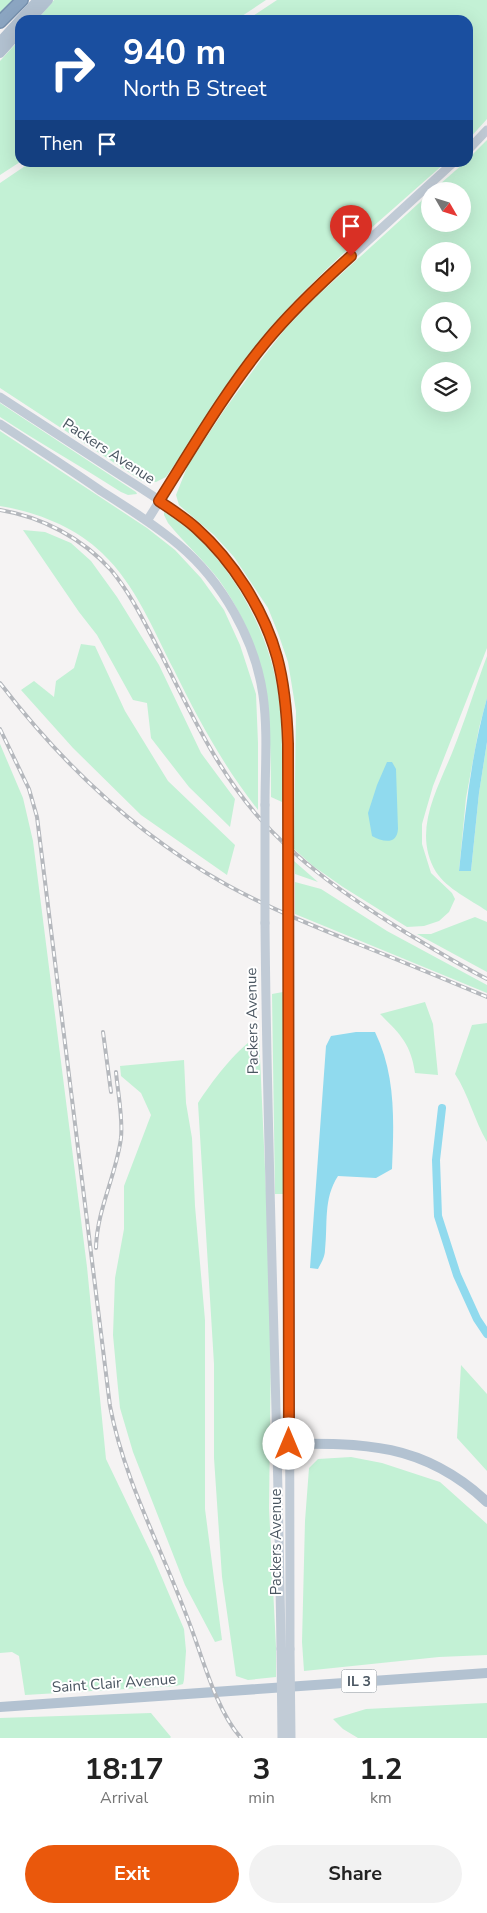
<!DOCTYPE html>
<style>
body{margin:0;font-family:"Nunito Sans",sans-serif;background:#f2f2f2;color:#222;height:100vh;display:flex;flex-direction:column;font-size:19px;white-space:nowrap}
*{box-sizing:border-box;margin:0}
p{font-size:16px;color:#767676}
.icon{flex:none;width:28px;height:28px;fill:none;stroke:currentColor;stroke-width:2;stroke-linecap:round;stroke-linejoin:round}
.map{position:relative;height:1738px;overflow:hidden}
.sheet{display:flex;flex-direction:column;background:#fff;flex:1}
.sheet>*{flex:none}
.top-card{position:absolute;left:15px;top:15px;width:458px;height:152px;border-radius:15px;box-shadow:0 5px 20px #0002;background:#1a4fa0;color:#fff;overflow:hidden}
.needle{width:32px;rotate:129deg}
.tools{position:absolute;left:421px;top:182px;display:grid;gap:10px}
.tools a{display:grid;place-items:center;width:50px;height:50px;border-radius:50%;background:#fff;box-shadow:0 5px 20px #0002;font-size:25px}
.pin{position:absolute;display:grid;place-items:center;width:42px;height:42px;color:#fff;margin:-51px -21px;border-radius:50% 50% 50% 0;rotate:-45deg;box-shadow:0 0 5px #0007}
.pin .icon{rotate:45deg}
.me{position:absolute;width:55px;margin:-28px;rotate:0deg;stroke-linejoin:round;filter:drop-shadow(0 0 4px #0008)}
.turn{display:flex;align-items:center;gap:18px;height:105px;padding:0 25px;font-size:22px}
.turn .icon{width:65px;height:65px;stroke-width:2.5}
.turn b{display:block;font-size:35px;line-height:42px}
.then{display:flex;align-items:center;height:48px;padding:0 25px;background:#0003;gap:10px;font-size:19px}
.eta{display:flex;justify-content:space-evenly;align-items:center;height:85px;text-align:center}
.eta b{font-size:30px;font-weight:700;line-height:35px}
.action{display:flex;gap:10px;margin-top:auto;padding:10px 25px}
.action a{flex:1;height:58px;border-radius:30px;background:#ea580c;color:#fff;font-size:20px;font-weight:700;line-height:58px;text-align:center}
.action a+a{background:#f2f2f2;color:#222}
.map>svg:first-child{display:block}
</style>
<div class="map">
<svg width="487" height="1738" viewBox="0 0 487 1738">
<rect width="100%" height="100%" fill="#f5f3f3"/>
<path fill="#c3f1d5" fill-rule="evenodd" d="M 0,0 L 14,0 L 0,14 Z
M 54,0 L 266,0 L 236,20 L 37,20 Z
M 277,0 L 487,0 L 487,119 L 468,140 L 468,20 L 247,20 Z
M 20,39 L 20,162 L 0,175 L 0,61 Z
M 487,140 L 487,648 L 433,786 L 422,824 L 422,844 L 431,873 L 452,893 L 455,899 L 449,912 L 439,921 L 424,926 L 407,927 L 343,887 L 313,866 L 294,849 L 296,711 L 288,662 L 278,633 L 268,608 L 234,557 L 214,535 L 179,505 L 176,495 L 188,465 L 225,409 L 260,361 L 286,328 L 315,298 L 430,193 L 430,224 L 462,224 L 462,191 L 432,191 L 464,163 L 468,162 L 468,159 ZM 430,251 L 462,251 L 462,284 L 430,284 ZM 430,311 L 462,311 L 462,344 L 430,344 ZM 430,371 L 462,371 L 462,404 L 430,404 Z
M 31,162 L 445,162 L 445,163 C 380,221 311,277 256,345 C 222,386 197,434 166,477 L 156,482 L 142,481 L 0,388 L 0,183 Z
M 0,403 L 136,492 L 137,494 L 128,495 L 121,492 C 81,466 39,443 0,417 Z
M 0,431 L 147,528 L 175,550 L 201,578 L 224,610 L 240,645 L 256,694 L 258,743 L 258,810 C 224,767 198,719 174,670 C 153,630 136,585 102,553 C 75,527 37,512 0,506 Z
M 164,512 C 225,548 271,630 279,699 C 283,733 282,767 282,802 L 271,797 C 271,715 268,649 219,580 C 204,560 184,543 168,523 L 164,515 Z
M 23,530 L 45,532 L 71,543 L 91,561 L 117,597 L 159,665 L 201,753 L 235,799 L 230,827 L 189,787 L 151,738 L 147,703 L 133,700 L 97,635 L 79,612 Z
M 81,644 L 95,646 L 125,711 L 168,781 L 235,845 L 227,875 L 141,815 L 73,748 L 21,690 L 34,681 L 54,697 L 56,681 L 74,668 Z
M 487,656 L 487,698 L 479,728 L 466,798 L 459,871 L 471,871 L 479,793 L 487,742 L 487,911 C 471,900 447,889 436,872 C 412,832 437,790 452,753 C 465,721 475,688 487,656 Z
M 0,744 L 23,798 L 33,841 L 87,1267 L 106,1459 L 153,1557 L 184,1629 L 186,1651 L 184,1680 L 183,1684 L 176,1686 L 25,1695 L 19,1656 L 12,1652 L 0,1653 Z
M 294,861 L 318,882 L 295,874 Z
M 295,882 L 321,889 L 387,931 L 487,985 L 487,993 L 295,914 Z
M 475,917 L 487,922 L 487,972 L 417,934 L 431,934 Z
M 283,992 L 283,1194 L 275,1194 L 272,994 Z
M 425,1002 L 433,1024 L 438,1075 L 415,1073 C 411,1044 400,1034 380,1014 Z
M 487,1023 L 487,1142 C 474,1120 469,1095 455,1074 L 472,1025 Z
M 259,1035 L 269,1258 L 271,1346 L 269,1508 L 276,1647 L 276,1677 L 248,1680 L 236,1676 L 222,1577 L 214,1458 L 214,1364 L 198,1103 C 212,1081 237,1048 259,1035 Z
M 184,1060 L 186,1103 L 192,1138 L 195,1206 L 205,1320 L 205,1509 L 222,1640 L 215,1642 L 185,1585 L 133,1452 L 120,1408 L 117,1378 L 113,1335 L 115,1278 L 124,1229 L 124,1186 L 151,1115 L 141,1093 L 121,1076 L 120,1066 Z
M 461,1365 L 487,1394 L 487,1471 L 457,1438 Z
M 351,1457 L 382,1463 L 440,1482 L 487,1524 L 487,1655 L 439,1657 L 304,1671 L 302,1642 L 305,1521 L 309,1468 L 318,1459 Z
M 487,1703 L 487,1738 L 358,1738 L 343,1729 L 333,1719 L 366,1709 Z
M 151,1713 L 171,1737 L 170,1738 L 0,1738 L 0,1718 Z"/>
<path fill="#90daee" d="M 487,698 L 487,742 L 479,793 L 471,871 L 459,871 C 465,813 471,755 487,698 Z
M 387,762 L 392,762 L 396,769 L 398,829 C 397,845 383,842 372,836 L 368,813 L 377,785 Z
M 356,1032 L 375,1032 C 396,1075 394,1121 392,1169 L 376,1178 L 338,1176 C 323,1199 328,1224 325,1250 C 325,1257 321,1263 318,1269 L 310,1268 L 326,1046 L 331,1036 Z"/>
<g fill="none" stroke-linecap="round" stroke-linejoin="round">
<path stroke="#90daee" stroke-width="8" d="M 442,1108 L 436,1160 L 438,1216 L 457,1275 L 477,1319 L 487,1334"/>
<g stroke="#7690ad" stroke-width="14">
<path id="highway" d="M 0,22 L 22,0"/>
</g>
<path stroke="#c1cbd6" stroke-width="9" d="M 468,150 L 487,130
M 0,397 C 36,420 72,444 108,467 C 138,487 171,505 197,530 C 240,570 272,624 283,682 C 292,730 288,780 288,829
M 0,424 C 34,446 68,468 101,491 C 128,508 155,525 179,545 C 222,581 255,639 263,695 C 268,731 265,768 265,805
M 147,521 L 226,395 L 265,343 L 326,279 L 454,162
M 265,923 C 267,1165 278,1407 281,1649
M 289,934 L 290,1649"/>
<path stroke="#b3c2d1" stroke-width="10" d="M 30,20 L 48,0
M 0,42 L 38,0
M 0,53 L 20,31
M 276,1444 C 361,1443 422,1441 487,1502
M 0,1707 L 487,1673"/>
<use href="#highway" stroke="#8ba5c1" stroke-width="11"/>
<g stroke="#b5b8bd" stroke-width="4">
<path id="rail" d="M 0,510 C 42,517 82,538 111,570 C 132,595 146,626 161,654 C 189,709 215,766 255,813 C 298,863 350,898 405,932 C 432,948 459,965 487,979
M 0,683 C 62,764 137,835 227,885 C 269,908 313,926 358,944 C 401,961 444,979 487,997
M 0,729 L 29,789 L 37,817 L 110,1406 C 124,1480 161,1547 187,1617 C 202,1654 215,1709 241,1738
M 103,1032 L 111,1092
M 96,1248 C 97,1209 116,1176 121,1138 C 123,1117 118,1094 116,1072"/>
</g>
<use href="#rail" stroke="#fff" stroke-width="2" stroke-dasharray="5.5" stroke-linecap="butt"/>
<path stroke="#c1cbd6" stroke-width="9" d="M 265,805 L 265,923
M 288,829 L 289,934
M 281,1649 L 282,1738
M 290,1649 L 291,1738"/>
</g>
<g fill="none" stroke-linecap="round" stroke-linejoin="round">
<g stroke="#983908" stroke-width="12">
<path id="route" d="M 289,1444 L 288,744 C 287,715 285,686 277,657 C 264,610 233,561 196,528 C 185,518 172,510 159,501 C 193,447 225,392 265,343 C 291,311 321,283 351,256"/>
</g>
<use href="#route" stroke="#ea580c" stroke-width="9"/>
</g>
<g text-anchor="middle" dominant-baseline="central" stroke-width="4" stroke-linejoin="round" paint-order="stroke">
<rect fill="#fff" stroke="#808990" stroke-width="1" x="341.5" y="1669.5" width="35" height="23" rx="4"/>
<g font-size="14" font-weight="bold" fill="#4a5661">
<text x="359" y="1681">IL 3</text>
</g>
<g font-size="15" fill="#4a5661" stroke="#fff">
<text transform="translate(109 451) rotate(33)">Packers Avenue</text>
<text transform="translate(252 1021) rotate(-91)">Packers Avenue</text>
<text transform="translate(276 1542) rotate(-90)">Packers Avenue</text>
<text transform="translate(114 1683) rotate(-4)">Saint Clair Avenue</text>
</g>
</g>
</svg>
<div class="tools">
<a><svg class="needle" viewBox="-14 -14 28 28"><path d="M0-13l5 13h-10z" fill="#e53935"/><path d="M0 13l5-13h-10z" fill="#767676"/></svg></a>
<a><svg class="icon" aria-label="sound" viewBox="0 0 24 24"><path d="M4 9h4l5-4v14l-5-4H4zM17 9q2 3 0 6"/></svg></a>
<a><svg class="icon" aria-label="search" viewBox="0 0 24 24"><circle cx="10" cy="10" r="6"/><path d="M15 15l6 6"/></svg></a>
<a><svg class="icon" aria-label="layers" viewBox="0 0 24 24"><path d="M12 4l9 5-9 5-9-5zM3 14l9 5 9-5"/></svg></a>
</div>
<div class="pin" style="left:351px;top:256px;background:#d93025"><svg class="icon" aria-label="arrive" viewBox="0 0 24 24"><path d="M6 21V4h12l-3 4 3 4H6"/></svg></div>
<svg class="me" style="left:289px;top:1444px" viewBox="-20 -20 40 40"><circle r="19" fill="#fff"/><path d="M0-13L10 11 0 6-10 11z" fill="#ea580c"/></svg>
<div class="top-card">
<div class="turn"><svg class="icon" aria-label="right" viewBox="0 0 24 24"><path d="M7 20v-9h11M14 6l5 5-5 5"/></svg><div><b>940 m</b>North B Street</div></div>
<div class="then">Then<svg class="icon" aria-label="arrive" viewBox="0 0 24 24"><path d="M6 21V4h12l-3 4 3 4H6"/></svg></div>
</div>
</div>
<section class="sheet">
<div class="eta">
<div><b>18:17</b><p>Arrival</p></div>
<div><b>3</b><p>min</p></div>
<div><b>1.2</b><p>km</p></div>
</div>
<div class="action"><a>Exit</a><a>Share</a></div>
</section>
